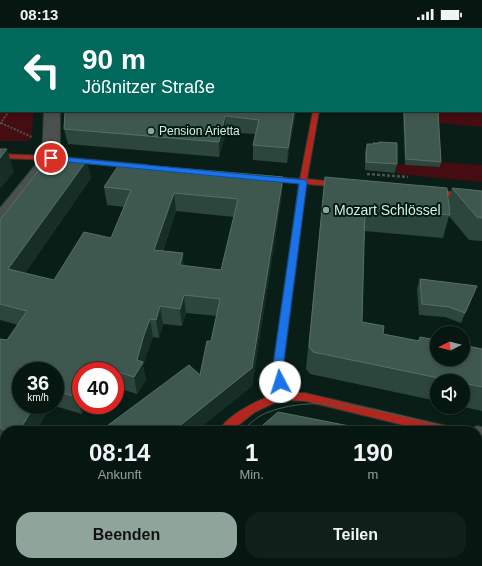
<!DOCTYPE html>
<html lang="de">
<meta charset="utf-8">
<style>
body{margin:0;font-family:Arial,sans-serif;background:#0f1f19;color:#f1f3f6;height:100vh;display:flex;flex-direction:column;font-size:15px;white-space:nowrap}
*{box-sizing:border-box;margin:0}
p{font-size:13px;color:#989f9f}
.icon{flex:none;width:22px;height:22px;fill:none;stroke:currentColor;stroke-width:2;stroke-linecap:round;stroke-linejoin:round}
.map{position:relative;flex:1;overflow:hidden}
.details{position:absolute;left:0px;top:398px;width:482px;height:140px;display:flex;flex-direction:column;background:#061610;border-radius:16px 16px 0 0;box-shadow:0 2px 6px #0003,0 0 0 1px #273530}
.details>*{flex:none}
.hud{position:absolute;left:0px;top:0px;width:482px;height:84px;box-shadow:0 2px 6px #0003,0 0 0 1px #273530;background:#00695c;color:#fff;overflow:hidden}
.needle{width:26px;rotate:264deg}
.fabs{position:absolute;left:430px;top:298px;display:grid;gap:8px}
.fabs a{display:grid;place-items:center;width:40px;height:40px;border-radius:50%;background:#061610;box-shadow:0 2px 6px #0003,0 0 0 1px #273530;font-size:20px}
.speed{position:absolute;left:12px;top:334px;display:flex;gap:8px;font-size:20px;font-weight:700;text-align:center}
.speed>*{display:grid;place-content:center;width:52px;height:52px;border-radius:50%;background:#061610;box-shadow:0 2px 6px #0003,0 0 0 1px #273530;line-height:1}
.speed small{font-size:10px;font-weight:400}
.speed .limit{border:6px solid #d22;background:#fff;color:#111}
.pin{position:absolute;display:grid;place-items:center;width:34px;height:34px;color:#fff;margin:-17px;border:2px solid #fff;border-radius:50%;box-shadow:0 1px 4px #0007}
.me{position:absolute;width:44px;margin:-22px;rotate:355deg;stroke-linejoin:round;filter:drop-shadow(0 0 3px #0008)}
.turn{display:flex;align-items:center;gap:14px;height:84px;padding:0 16px;font-size:18px}
.turn .icon{width:52px;height:52px;stroke-width:2.5}
.turn b{display:block;font-size:28px;line-height:34px}
.eta{display:flex;justify-content:space-evenly;align-items:center;height:68px;text-align:center}
.eta b{font-size:24px;font-weight:700;line-height:28px}
.button{display:flex;gap:8px;margin-top:auto;padding:8px 16px}
.button a{flex:1;height:46px;border-radius:16px;background:#8fa59b;color:#111;font-size:16px;font-weight:700;line-height:46px;text-align:center}
.button a+a{background:#0f1f19;color:#f1f3f6}
.status{display:flex;justify-content:space-between;align-items:center;height:28px;padding:0 20px;background:#061610;direction:ltr}
.status svg{height:11px;fill:currentColor}
.map>svg:first-child{display:block}
</style>
<div class="status"><b>08:13</b><svg viewBox="0 0 49 12"><path d="M0 12V9h3v3zM5 12V6h3v6zM10 12V3h3v9zM15 12V0h3v12zM26 1h20v11H26zM47 4h2v5h-2z"/></svg></div>
<div class="map">
<svg width="482" height="538" viewBox="0 0 482 538">
<rect width="100%" height="100%" fill="#081e16"/>
<path fill="#450c12" d="M 0,27 L 1,83 L 34,83 L 31,112 L 27,113 L 0,113 Z
M 437,83 L 482,83 L 482,99 L 438,95 Z
M 442,134 L 482,137 L 482,154 L 397,146 L 397,136 L 440,139 Z"/>
<g fill="none" stroke-linecap="round" stroke-linejoin="round">
<g stroke="#273932" stroke-width="2">
<path id="street" d="M 0,13 L 1,13 L 1,21 L 0,21 Z
M 44,83 L 60,83 L 60,130 L 7,198 L 0,200 L 0,180 L 42,129 Z
M 477,398 L 482,399 L 482,423 L 477,422 L 477,403 L 467,403 Z
M 51,533 L 85,533 L 83,538 L 49,538 Z"/>
</g>
<g stroke="#273932" stroke-width="2">
<path id="slow" d="M 296,203 L 300,206 L 283,339 L 288,368 L 287,371 L 283,372 L 279,371 L 278,368 L 273,339 L 292,206 Z"/>
</g>
<g stroke="#273932" stroke-width="2">
<path id="jam" d="M 313,83 L 319,83 L 307,151 L 354,156 L 358,158 L 354,160 L 306,156 L 300,206 L 296,209 L 292,206 L 299,155 L 254,151 L 250,149 L 254,147 L 300,151 Z
M 0,126 L 51,128 L 148,137 L 152,139 L 148,141 L 51,132 L 0,130 Z
M 415,161 L 482,166 L 482,172 L 418,165 L 414,163 Z
M 283,364 L 305,365 L 447,398 L 451,400 L 452,403 L 428,403 L 305,373 L 286,372 L 276,374 L 255,384 L 231,403 L 219,403 C 227,386 265,368 283,364 Z"/>
</g>
<path stroke="#4a5551" stroke-width="2" stroke-dasharray="2 1.5" stroke-linecap="butt" d="M 1,95 L 32,109
M 0,96 L 9,83"/>
<path stroke="#4a5551" stroke-width="2.5" stroke-dasharray="3 2" stroke-linecap="butt" d="M 367,146 L 408,149"/>
<use href="#street" fill="#49504e" fill-rule="evenodd"/>
<use href="#slow" fill="#ff974d" fill-rule="evenodd"/>
<use href="#jam" fill="#b3261e" fill-rule="evenodd"/>
<path stroke="#4b5752" stroke-width="1" d="M 241,403 C 249,397 256,389 266,385 C 324,361 402,389 460,403
M 477,407 L 482,408
M 84,538 L 89,533"/>
</g>
<path fill="#2d463d" fill-rule="evenodd" d="M 0,0 L 259,0 L 262,1 L 1,1 L 1,6 L 0,6 Z
M 451,0 L 482,0 L 482,25 L 481,25 L 481,1 L 451,1 Z
M 296,83 L 287,135 L 253,132 L 253,117 L 255,106 L 226,104 L 219,129 L 68,116 L 64,101 Z
M 403,83 L 438,83 L 441,134 L 440,139 L 405,137 Z
M 367,116 L 397,136 L 395,145 L 365,142 L 365,124 Z
M 283,149 L 282,167 L 252,358 L 196,403 L 104,403 L 103,401 L 200,347 L 211,313 L 217,288 L 186,285 L 182,298 L 163,296 L 159,310 L 153,309 L 147,325 L 143,338 L 146,352 L 137,366 L 115,359 L 115,343 L 81,343 L 82,386 L 51,377 L 36,403 L 5,403 L 5,415 L 0,412 L 0,311 L 7,312 L 18,297 L 0,292 L 0,192 L 91,150 L 25,245 L 54,252 L 111,210 L 124,179 L 107,177 L 104,159 ZM 176,183 L 234,189 L 221,242 L 184,238 L 163,223 ZM 55,343 L 55,377 L 21,377 Z
M 325,149 L 448,173 L 452,160 L 482,163 L 482,213 L 469,212 L 449,188 L 443,210 L 364,203 L 362,294 L 383,306 L 418,313 L 420,309 L 482,321 L 482,383 L 463,379 L 463,353 L 437,353 L 437,373 L 310,346 L 306,341 Z
M 420,251 L 477,258 L 461,295 L 445,289 L 419,287 L 417,261 Z
M 119,533 L 208,533 L 202,538 L 121,538 Z
M 452,533 L 477,533 L 482,538 L 451,538 Z"/>
<path fill="#162e26" d="M 297,0 L 337,0 L 330,1 L 297,1 Z
M 294,83 L 296,83 L 287,135 L 288,120 Z
M 225,88 L 226,104 L 219,129 L 219,114 Z
M 7,121 L 14,144 L 0,161 L 0,130 Z
M 87,132 L 91,150 L 15,259 L 8,241 Z
M 283,149 L 282,167 L 252,358 L 196,403 L 173,403 L 252,340 Z
M 174,165 L 176,183 L 157,240 L 154,222 Z
M 183,225 L 184,243 L 180,237 Z
M 477,258 L 473,268 L 461,295 L 465,285 Z
M 184,267 L 186,285 L 182,298 L 180,281 Z
M 160,278 L 163,296 L 159,310 L 156,292 Z
M 150,291 L 153,309 L 147,325 L 143,338 L 146,352 L 137,366 L 134,349 L 137,332 L 144,307 Z
M 94,337 L 96,343 L 91,343 Z
M 81,360 L 81,377 L 86,377 L 82,386 L 76,369 Z
M 35,377 L 51,377 L 36,403 L 19,403 Z
M 8,533 L 34,533 L 28,538 L 2,538 Z
M 177,533 L 178,538 L 172,538 Z
M 190,533 L 208,533 L 202,538 L 185,538 Z"/>
<path fill="#3f584f" stroke="#576f66" fill-rule="evenodd" d="M 17,0 L 259,0 L 262,1 L 20,1 Z
M 453,0 L 482,0 L 482,11 L 481,11 L 481,1 L 453,1 Z
M 65,83 L 294,83 L 288,120 L 253,117 L 259,92 L 225,88 L 219,114 L 64,101 Z
M 404,83 L 438,83 L 441,134 L 406,131 Z
M 379,114 L 397,115 L 397,136 L 366,134 L 367,116 L 374,116 L 373,115 L 379,115 Z
M 0,121 L 7,121 L 0,130 Z
M 50,128 L 87,132 L 8,241 L 54,252 L 84,204 L 111,210 L 131,162 L 104,159 L 120,135 L 283,149 L 252,340 L 173,403 L 105,403 L 103,401 L 189,337 L 200,347 L 207,313 L 211,313 L 220,271 L 184,267 L 180,281 L 160,278 L 156,292 L 150,291 L 144,307 L 137,332 L 143,334 L 134,349 L 94,337 L 91,343 L 81,343 L 81,360 L 76,369 L 55,363 L 55,343 L 21,343 L 21,377 L 35,377 L 19,403 L 7,403 L 0,400 L 0,311 L 7,312 L 27,283 L 0,276 L 0,192 ZM 174,165 L 238,171 L 221,242 L 180,237 L 183,225 L 154,222 Z
M 325,149 L 447,160 L 450,187 L 365,179 L 362,294 L 384,298 L 383,306 L 419,313 L 420,309 L 437,312 L 437,331 L 463,331 L 463,317 L 482,321 L 482,359 L 463,355 L 463,353 L 453,353 L 313,324 L 309,318 Z
M 452,160 L 482,163 L 482,190 L 477,189 Z
M 420,251 L 477,258 L 465,285 L 449,279 L 422,276 Z
M 278,384 L 375,403 L 256,403 Z
M 477,426 L 482,427 L 482,538 L 456,538 L 457,533 L 477,533 Z
M 5,473 L 5,533 L 8,533 L 2,538 L 0,538 L 0,477 Z
M 124,533 L 190,533 L 185,538 L 181,538 L 177,533 L 172,538 L 128,538 Z
M 329,533 L 371,533 L 368,538 L 327,538 Z"/>
<path fill="#1a73e8" stroke="#114b97" d="M 51,128 L 306,152 L 307,154 L 283,339 L 286,354 L 284,357 L 280,358 L 277,357 L 273,339 L 299,156 L 48,132 L 48,129 Z"/>
<g fill="#8fa59b" stroke="#011b11" stroke-width="1.5">
<circle cx="151" cy="103" r="4"/>
<circle cx="326" cy="182" r="4"/>
</g>
<g text-anchor="middle" dominant-baseline="central" stroke-width="4" stroke-linejoin="round" paint-order="stroke">
<g font-size="12" fill="#d8ede3" stroke="#011b11" text-anchor="start">
<text x="159" y="103">Pension Arietta</text>
</g>
<g font-size="14" fill="#d8ede3" stroke="#011b11" text-anchor="start">
<text x="334" y="182">Mozart Schlössel</text>
</g>
</g>
</svg>
<div class="fabs">
<a><svg class="needle" viewBox="-14 -14 28 28"><path d="M0-13l5 13h-10z" fill="#e53935"/><path d="M0 13l5-13h-10z" fill="#989f9f"/></svg></a>
<a><svg class="icon" aria-label="sound" viewBox="0 0 24 24"><path d="M4 9h4l5-4v14l-5-4H4zM17 9q2 3 0 6"/></svg></a>
</div>
<div class="speed"><div>36<small>km/h</small></div><div class="limit">40</div></div>
<div class="pin" style="left:51px;top:130px;background:#d93025"><svg class="icon" aria-label="arrive" viewBox="0 0 24 24"><path d="M6 21V4h12l-3 4 3 4H6"/></svg></div>
<svg class="me" style="left:280px;top:354px" viewBox="-20 -20 40 40"><circle r="19" fill="#fff"/><path d="M0-13L10 11 0 6-10 11z" fill="#1a73e8"/></svg>
<div class="hud">
<div class="turn"><svg class="icon" aria-label="left" viewBox="0 0 24 24"><path d="M17 20v-9H6M10 6l-5 5 5 5"/></svg><div><b>90 m</b>Jößnitzer Straße</div></div>
</div>
<section class="details">
<div class="eta">
<div><b>08:14</b><p>Ankunft</p></div>
<div><b>1</b><p>Min.</p></div>
<div><b>190</b><p>m</p></div>
</div>
<div class="button"><a>Beenden</a><a>Teilen</a></div>
</section>
</div>
